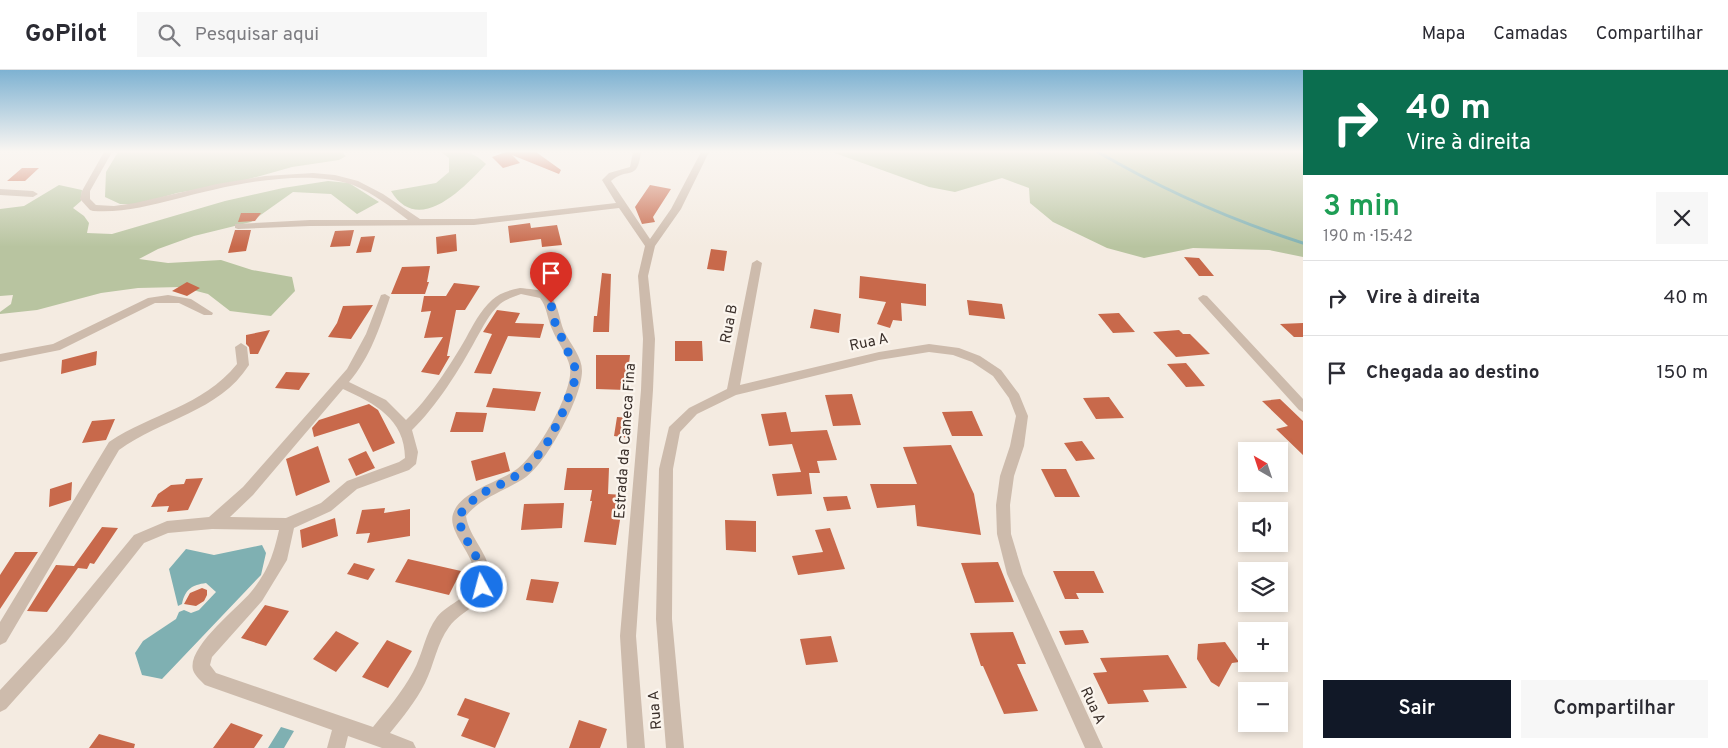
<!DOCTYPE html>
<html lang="pt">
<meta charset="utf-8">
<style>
body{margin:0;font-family:Overpass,sans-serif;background:#f7f7f7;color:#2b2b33;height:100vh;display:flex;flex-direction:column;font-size:19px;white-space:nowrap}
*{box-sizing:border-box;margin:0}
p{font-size:16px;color:#7c7c81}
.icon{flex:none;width:28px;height:28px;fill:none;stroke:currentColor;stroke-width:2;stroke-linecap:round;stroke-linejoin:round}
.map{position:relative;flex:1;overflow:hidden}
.details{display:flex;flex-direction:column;background:#fff;width:425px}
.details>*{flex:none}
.guide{background:#0b6e4f;color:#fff;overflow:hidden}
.needle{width:32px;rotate:321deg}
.buttons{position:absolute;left:1238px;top:372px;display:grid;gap:10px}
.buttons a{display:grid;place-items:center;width:50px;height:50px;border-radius:0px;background:#fff;box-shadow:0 2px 8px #0003;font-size:25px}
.pin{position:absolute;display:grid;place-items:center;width:42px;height:42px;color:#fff;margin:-51px -21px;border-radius:50% 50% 50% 0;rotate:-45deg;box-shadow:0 0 5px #0007}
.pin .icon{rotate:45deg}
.me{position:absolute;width:55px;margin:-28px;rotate:353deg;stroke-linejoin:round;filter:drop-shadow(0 0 4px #0008)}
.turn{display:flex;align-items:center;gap:18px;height:105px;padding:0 20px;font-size:22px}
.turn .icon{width:65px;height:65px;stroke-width:2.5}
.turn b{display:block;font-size:35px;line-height:42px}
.round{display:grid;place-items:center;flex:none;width:52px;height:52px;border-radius:0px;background:#f7f7f7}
.head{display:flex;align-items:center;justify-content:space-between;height:85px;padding:0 20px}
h1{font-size:30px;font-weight:600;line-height:38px;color:#1e9e55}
.cta{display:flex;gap:10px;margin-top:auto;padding:10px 20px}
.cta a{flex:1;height:58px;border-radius:0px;background:#111827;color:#fff;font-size:20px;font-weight:600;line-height:58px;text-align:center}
.cta a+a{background:#f7f7f7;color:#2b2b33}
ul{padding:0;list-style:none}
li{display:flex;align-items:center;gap:15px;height:75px;padding:0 20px;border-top:1px solid #e1e1e2}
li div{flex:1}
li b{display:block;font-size:19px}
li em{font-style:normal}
header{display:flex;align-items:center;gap:30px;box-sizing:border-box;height:70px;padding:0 25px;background:#fff;border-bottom:1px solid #e1e1e2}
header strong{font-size:24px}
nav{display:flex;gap:28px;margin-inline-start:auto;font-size:18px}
.search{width:350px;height:45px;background:#f7f7f7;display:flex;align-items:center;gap:12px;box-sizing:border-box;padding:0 18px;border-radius:0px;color:#7c7c81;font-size:19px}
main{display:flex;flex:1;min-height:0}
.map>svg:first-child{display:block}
</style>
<header>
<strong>GoPilot</strong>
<div class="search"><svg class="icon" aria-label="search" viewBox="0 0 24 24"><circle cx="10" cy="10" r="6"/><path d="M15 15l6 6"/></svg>Pesquisar aqui</div>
<nav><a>Mapa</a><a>Camadas</a><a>Compartilhar</a></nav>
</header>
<main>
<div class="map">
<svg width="1303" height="678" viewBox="0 0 1303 678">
<rect width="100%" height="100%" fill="#f4ebe1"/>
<path fill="#b8c4a0" d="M 118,82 L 341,82 L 346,86 L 339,90 L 292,97 L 235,113 L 177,123 L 139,134 L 120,134 L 105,127 L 106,102 Z
M 441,82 C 461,82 471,79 486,94 C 463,119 418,166 391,121 L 436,113 L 449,102 L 449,88 Z
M 832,82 L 1303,82 L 1303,187 L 1269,180 L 1193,178 L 1144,188 L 1107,178 L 1053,152 L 1030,133 L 1029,118 L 1002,108 L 955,122 L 929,117 Z
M 328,111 L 349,113 L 379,132 L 357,144 L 331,124 L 293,122 L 251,152 L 194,166 L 158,179 L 139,189 L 168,193 L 221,190 L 252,200 L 292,207 L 295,221 L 271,246 L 230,241 L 208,224 L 181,217 L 138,218 L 101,223 L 37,240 L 0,244 L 0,242 L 11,234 L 13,225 L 0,226 L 0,139 L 24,136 L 59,115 L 82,120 L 81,131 L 73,138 L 84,146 L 89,153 L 87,163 L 112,164 L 225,131 L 283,118 Z"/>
<path fill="#7fb0b2" d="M 262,475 L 266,483 L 261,505 L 162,609 L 142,605 L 135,583 L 143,571 L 176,549 L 179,542 L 184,540 L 191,543 L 199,540 L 216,522 L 206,513 C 192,515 185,519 182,534 L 178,536 L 169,499 L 186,479 L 214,485 Z
M 281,657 L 294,661 L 284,678 L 268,678 Z"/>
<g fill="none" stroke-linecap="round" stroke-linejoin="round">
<path stroke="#7fb0b2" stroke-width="3" d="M 1098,82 C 1163,120 1231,150 1303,173"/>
</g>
<path fill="#c8694b" d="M 506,82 L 536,82 L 561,100 L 559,104 L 512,85 L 520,93 L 503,98 L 492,87 Z
M 22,98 L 39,98 L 25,111 L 7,111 Z
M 650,115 L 671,119 L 653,147 L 655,152 L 642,154 L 635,137 Z
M 241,143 L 261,143 L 255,151 L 238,152 Z
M 530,153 L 531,158 L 557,155 L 562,175 L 542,177 L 541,169 L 510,173 L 508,156 Z
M 235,160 L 251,160 L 246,181 L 228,183 Z
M 354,160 L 350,176 L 330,177 L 335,161 Z
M 456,164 L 457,181 L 437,184 L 436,167 Z
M 375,166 L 371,182 L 356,183 L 361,167 Z
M 711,179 L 727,181 L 724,201 L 707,199 Z
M 1184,187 L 1199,188 L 1214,206 L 1199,206 Z
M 430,196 L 427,212 L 429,212 L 425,224 L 391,224 L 402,197 Z
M 602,203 L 611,204 L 609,262 L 593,262 L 594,246 L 597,246 Z
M 860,206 L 926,214 L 926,236 L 901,233 L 902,251 L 893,250 L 890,258 L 877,254 L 886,232 L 859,228 Z
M 187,212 L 200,218 L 187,226 L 172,221 Z
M 454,213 L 480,216 L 465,240 L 456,240 L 447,286 L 450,286 L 439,305 L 421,302 L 443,267 L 424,268 L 431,241 L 421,242 L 424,226 L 446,226 Z
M 967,230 L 1002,234 L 1005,249 L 969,245 Z
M 373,235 L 351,269 L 328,267 L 337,253 L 343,236 Z
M 814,239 L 841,244 L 839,263 L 810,258 Z
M 497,240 L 520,243 L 515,253 L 544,254 L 540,268 L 508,266 L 491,304 L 474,303 L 492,264 L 483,262 Z
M 1119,243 L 1135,262 L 1113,263 L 1098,244 Z
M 1303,253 L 1303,267 L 1294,267 L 1280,254 Z
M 270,260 L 258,284 L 250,284 L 249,277 L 246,274 L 246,265 Z
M 1179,260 L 1183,264 L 1190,264 L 1210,284 L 1176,287 L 1153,262 Z
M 675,271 L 702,271 L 703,291 L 675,291 Z
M 97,281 L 96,295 L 61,304 L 62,290 Z
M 596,285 L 630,285 L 626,320 L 596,319 Z
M 1186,293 L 1205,316 L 1186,317 L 1167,294 Z
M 286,302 L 310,303 L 299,320 L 275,318 Z
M 493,318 L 541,322 L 535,341 L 486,337 Z
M 852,324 L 861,355 L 833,356 L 825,325 Z
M 1109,327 L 1124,348 L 1096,349 L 1083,328 Z
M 1280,329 L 1303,351 L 1303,385 L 1276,359 L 1288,356 L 1262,331 Z
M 369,334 L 378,340 L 395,373 L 373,382 L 359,353 L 314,367 L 312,358 L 319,350 Z
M 972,341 L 983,366 L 952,366 L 942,342 Z
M 456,342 L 487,343 L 483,362 L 450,362 Z
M 786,342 L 791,362 L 827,360 L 837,390 L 817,391 L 820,403 L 809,403 L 812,424 L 777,426 L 772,404 L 801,402 L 792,374 L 769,376 L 761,344 Z
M 617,347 L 631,348 L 628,368 L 614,366 Z
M 115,349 L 106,370 L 82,373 L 92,351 Z
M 1082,371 L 1095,389 L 1076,391 L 1064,373 Z
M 951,375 L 974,424 L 981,465 L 917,456 L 915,435 L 877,438 L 870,414 L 917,414 L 903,377 Z
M 318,376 L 330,412 L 296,426 L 286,389 Z
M 366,381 L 375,398 L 356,406 L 348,389 Z
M 505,382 L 510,401 L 476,411 L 471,391 Z
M 567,398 L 609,398 L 608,424 L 624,425 L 616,475 L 584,472 L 592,431 L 590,431 L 592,420 L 564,420 Z
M 1041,399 L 1066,399 L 1080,427 L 1055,427 Z
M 203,408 L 188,440 L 167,442 L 169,436 L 151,437 L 158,424 L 171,415 L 184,414 L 186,409 Z
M 72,412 L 71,430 L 49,437 L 50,419 Z
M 847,426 L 851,439 L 827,441 L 823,427 Z
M 564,433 L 562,458 L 521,460 L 524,434 Z
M 385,438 L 384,443 L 410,439 L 410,466 L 367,473 L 370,463 L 356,464 L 362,440 Z
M 335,448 L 338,466 L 302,478 L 300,460 Z
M 725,450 L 756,451 L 756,482 L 726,480 Z
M 102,457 L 118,458 L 94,494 L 90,493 L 87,499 L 78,498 L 47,542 L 27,541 L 56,495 L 74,496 Z
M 830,458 L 845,499 L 798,505 L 792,486 L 823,482 L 815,460 Z
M 15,482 L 38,482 L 0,539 L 0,505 Z
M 408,489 L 461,501 L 449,525 L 395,512 Z
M 998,492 L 1014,532 L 975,533 L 961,493 Z
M 354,493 L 375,499 L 368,510 L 347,504 Z
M 1053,501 L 1094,501 L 1104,523 L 1076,523 L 1079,529 L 1065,529 Z
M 531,509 L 559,512 L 553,533 L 526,530 Z
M 202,518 L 207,520 L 207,525 L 204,531 L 196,536 L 184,534 L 190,523 Z
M 265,535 L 289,541 L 266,576 L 241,568 Z
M 1083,560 L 1089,573 L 1065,575 L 1059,561 Z
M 336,561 L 359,573 L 336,602 L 313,589 Z
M 1013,562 L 1026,594 L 1017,594 L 1038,641 L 1004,644 L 983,596 L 981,596 L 970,563 Z
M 831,566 L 838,592 L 806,595 L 800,569 Z
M 387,570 L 412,581 L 388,618 L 362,607 Z
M 1225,572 L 1239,592 L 1232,593 L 1219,617 L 1211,612 L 1197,589 L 1198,574 Z
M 1168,585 L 1187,618 L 1143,620 L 1149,632 L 1108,634 L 1093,603 L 1107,602 L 1100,588 Z
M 465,628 L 510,643 L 495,678 L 461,666 L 469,649 L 457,645 Z
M 579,650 L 607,659 L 600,678 L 569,678 Z
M 231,653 L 263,665 L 254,678 L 213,678 Z
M 99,664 L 135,674 L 134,678 L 89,678 Z"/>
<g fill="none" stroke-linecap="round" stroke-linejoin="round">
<path fill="#cdbbac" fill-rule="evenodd" d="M 104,82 L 112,82 L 90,121 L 90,129 L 96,135 L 114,136 L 135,133 L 217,114 L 265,106 L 313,103 L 335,105 L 358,111 L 383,124 L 420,149 L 474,149 L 616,133 L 602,110 L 609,103 L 630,97 L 633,82 L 641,82 C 637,113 628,96 611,111 L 650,169 L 671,139 L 701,82 L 709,82 L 681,139 L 655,176 L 648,206 L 655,269 L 653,320 L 636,566 L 645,678 L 627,678 L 620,566 L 641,320 L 643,269 L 638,206 L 645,176 L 619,138 L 474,155 L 310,156 L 238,159 L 235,158 L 235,154 L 310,150 L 408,150 C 391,137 373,123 353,115 C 303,97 226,116 176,129 C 148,136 122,143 93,141 L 90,140 L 80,129 L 82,121 Z
M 0,119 L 33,121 L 38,124 L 33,127 L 0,125 Z
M 757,190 L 762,193 L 740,315 L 879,282 L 929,274 L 959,278 L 980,286 L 1001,300 L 1019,324 L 1028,346 L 1024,376 L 1014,406 L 1010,435 L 1011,464 L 1023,504 L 1103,678 L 1085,678 L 1007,504 L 997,464 L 996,435 L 1000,406 L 1010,376 L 1016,346 L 1009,328 L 993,306 L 972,292 L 953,285 L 929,282 L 879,290 L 736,325 L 697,344 L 680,362 L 673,399 L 672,549 L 684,678 L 666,678 L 656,549 L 659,399 L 669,357 L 689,338 L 727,319 L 752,193 Z
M 520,218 C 528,219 540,219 546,223 C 559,229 559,252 565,263 C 571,275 582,287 582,301 C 582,327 547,392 526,407 C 506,421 482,426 466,446 C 469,468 490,484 490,506 C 491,533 462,539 449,557 C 437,573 434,595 425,613 C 416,631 403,647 390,663 L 413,672 L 416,678 L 382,678 L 348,666 L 345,678 L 327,678 L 332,660 L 205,615 C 201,611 195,606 193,600 C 187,577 237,539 251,522 C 268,501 273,486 279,460 L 212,459 L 168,463 L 144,473 L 66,572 L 6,639 L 0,642 L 0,620 L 54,562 L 134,465 L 167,451 L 209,447 L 243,417 L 347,299 L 366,264 L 381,225 L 385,224 L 390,227 C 380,257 370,288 349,312 L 386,330 L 406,350 C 428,330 451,294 466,268 C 473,255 480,241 492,230 C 499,223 510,220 520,218 ZM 521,224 L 540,228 C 547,237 547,248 552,259 C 557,272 567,283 570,297 C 574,321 537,385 517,399 C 500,412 460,421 453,444 C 447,462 476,486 475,507 C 475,526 448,533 437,547 C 425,563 423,584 413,602 C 402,622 387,640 373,657 L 216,603 L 210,595 L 212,587 L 262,531 L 287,490 L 294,458 L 331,441 L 357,419 L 409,400 L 416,394 L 418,382 L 412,360 C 436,337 460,299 476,269 C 483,257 489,244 500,234 C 506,229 513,227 521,224 ZM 343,319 C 374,333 405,349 405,388 L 399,392 L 347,411 L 321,433 L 286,448 L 230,447 L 253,425 Z
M 168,225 L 191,229 L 213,243 L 212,245 L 204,245 L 179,233 L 155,233 L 60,280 L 0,292 L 0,284 L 53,274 L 148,228 Z
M 1203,225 L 1207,226 L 1303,329 L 1303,342 L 1299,340 L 1199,230 L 1198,228 Z
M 241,273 L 247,277 L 249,295 C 219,342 161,349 119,380 L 6,572 L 0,575 L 0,552 L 109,372 C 152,343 202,337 237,294 L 235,277 Z"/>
</g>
<linearGradient id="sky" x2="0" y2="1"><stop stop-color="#7eb2d2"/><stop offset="0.46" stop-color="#faf6f2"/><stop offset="1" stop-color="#faf6f2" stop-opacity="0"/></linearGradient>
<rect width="1303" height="177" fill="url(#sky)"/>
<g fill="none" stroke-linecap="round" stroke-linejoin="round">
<path stroke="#1a73e8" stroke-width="9" stroke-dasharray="0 16.2" d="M 482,517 C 487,488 459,471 459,445 L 478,425 L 510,410 L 530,396 L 549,370 L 562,344 L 574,313 L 576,300 L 553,248 L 551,233"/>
</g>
<g text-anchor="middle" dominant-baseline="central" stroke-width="4.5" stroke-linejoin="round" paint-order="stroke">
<g font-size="15" fill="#3b302b" stroke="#fbf5ee">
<text transform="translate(730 254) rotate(-79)">Rua B</text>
<text transform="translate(869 273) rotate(-12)">Rua A</text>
<text transform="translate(626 371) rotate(-86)">Estrada da Caneca Fina</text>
<text transform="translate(1092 636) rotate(65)">Rua A</text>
<text transform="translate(656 640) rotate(-95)">Rua A</text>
</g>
</g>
</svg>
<div class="buttons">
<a><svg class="needle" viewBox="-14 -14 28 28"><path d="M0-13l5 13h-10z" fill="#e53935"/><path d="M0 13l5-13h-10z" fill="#7c7c81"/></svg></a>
<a><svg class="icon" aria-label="sound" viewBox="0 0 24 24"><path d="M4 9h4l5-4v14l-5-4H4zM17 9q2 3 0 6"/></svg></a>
<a><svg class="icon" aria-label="layers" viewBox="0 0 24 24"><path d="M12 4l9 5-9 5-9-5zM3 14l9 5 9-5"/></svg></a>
<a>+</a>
<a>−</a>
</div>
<div class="pin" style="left:551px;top:233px;background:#d93025"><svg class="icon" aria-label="arrive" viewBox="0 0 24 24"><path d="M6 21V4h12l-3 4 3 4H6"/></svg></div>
<svg class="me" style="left:482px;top:517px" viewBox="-20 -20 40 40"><circle r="17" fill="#1a73e8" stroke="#fff" stroke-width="3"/><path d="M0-11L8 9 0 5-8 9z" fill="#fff"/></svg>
</div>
<section class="details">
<div class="guide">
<div class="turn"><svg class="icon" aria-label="right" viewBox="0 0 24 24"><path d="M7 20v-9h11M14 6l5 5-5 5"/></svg><div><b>40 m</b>Vire à direita</div></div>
</div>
<div class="head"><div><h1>3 min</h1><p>190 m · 15:42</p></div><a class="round"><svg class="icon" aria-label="close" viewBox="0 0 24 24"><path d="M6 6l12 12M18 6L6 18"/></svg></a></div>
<ul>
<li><svg class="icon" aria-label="right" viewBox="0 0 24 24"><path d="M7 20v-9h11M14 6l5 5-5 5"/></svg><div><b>Vire à direita</b></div><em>40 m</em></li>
<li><svg class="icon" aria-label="arrive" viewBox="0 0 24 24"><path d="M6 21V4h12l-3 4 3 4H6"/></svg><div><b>Chegada ao destino</b></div><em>150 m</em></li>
</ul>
<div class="cta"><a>Sair</a><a>Compartilhar</a></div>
</section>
</main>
